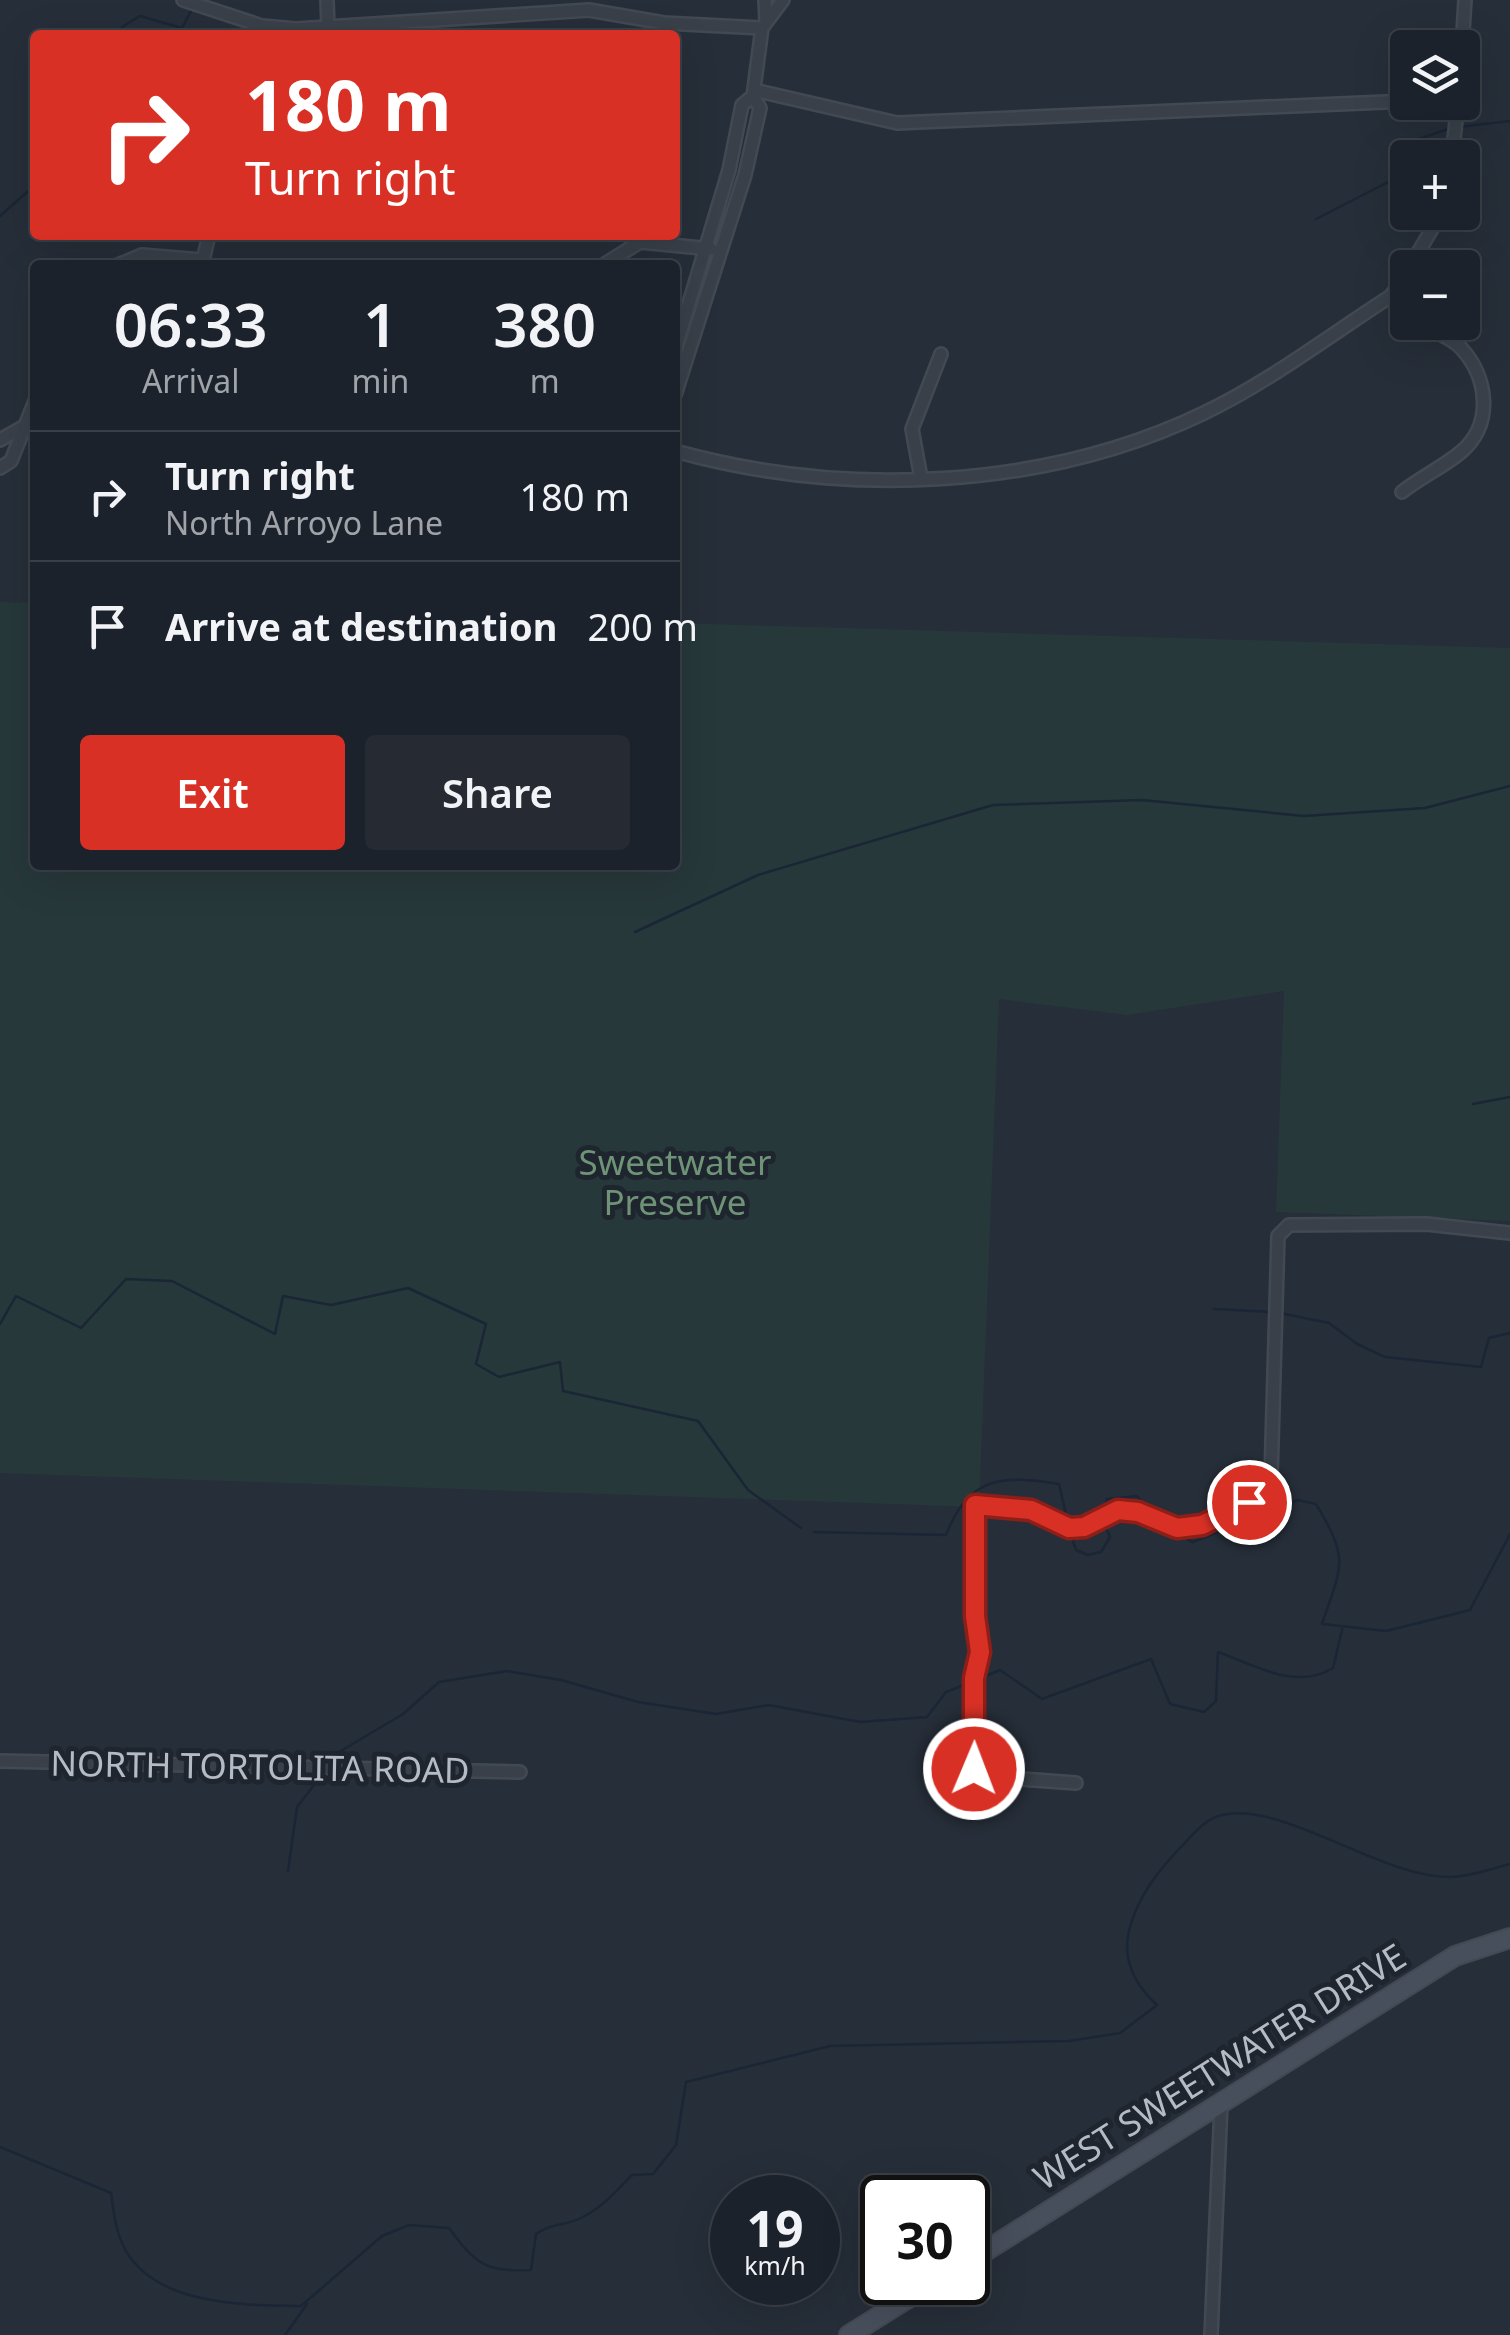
<!DOCTYPE html>
<meta charset="utf-8">
<style>
body{margin:0;font-family:"Noto Sans",sans-serif;background:#252a33;color:#f1f3f6;height:100vh;display:flex;flex-direction:column;font-size:38px;white-space:nowrap}
*{box-sizing:border-box;margin:0}
p{font-size:32px;color:#a0a4a9}
.icon{flex:none;width:55px;height:55px;fill:none;stroke:currentColor;stroke-width:2;stroke-linecap:round;stroke-linejoin:round}
.map{position:relative;flex:1;overflow:hidden}
.side{position:absolute;left:30px;top:260px;width:650px;height:610px;display:flex;flex-direction:column;background:#1c222b;border-radius:10px;box-shadow:0 10px 40px #0002,0 0 0 2px #3a3f47}
.side>*{flex:none}
.hud{position:absolute;left:30px;top:30px;width:650px;height:210px;border-radius:10px;box-shadow:0 10px 40px #0002,0 0 0 2px #3a3f47;background:#d93025;color:#fff;overflow:hidden}
.controls{position:absolute;left:1390px;top:30px;display:grid;gap:20px}
.controls a{display:grid;place-items:center;width:90px;height:90px;border-radius:10px;background:#1c222b;box-shadow:0 10px 40px #0002,0 0 0 2px #3a3f47;font-size:50px}
.speed{position:absolute;left:710px;top:2175px;display:flex;gap:20px;font-size:50px;font-weight:700;text-align:center}
.speed>*{display:grid;place-content:center;width:130px;height:130px;border-radius:50%;background:#1c222b;box-shadow:0 10px 40px #0002,0 0 0 2px #3a3f47;line-height:1}
.speed small{font-size:25px;font-weight:400}
.speed .limit{border:5px solid #111;border-radius:15px;background:#fff;color:#111}
.pin{position:absolute;display:grid;place-items:center;width:85px;height:85px;color:#fff;margin:-42px;border:5px solid #fff;border-radius:50%;box-shadow:0 2px 10px #0007}
.me{position:absolute;width:110px;margin:-55px;rotate:1deg;stroke-linejoin:round;filter:drop-shadow(0 0 8px #0008)}
.turn{display:flex;align-items:center;gap:35px;height:210px;padding:0 50px;font-size:45px}
.turn .icon{width:130px;height:130px;stroke-width:2.5}
.turn b{display:block;font-size:70px;line-height:85px}
.eta{display:flex;justify-content:space-evenly;align-items:center;height:170px;text-align:center}
.eta b{font-size:60px;font-weight:600;line-height:70px}
.primary-button{display:flex;gap:20px;margin-top:auto;padding:20px 50px}
.primary-button a{flex:1;height:115px;border-radius:10px;background:#d93025;color:#fff;font-size:40px;font-weight:600;line-height:115px;text-align:center}
.primary-button a+a{background:#252a33;color:#f1f3f6}
ul{padding:0;list-style:none}
li{display:flex;align-items:center;gap:30px;height:130px;padding:0 50px;border-top:2px solid #3a3f47}
li div{flex:1}
li b{display:block;font-size:38px}
li em{font-style:normal}
.map>svg:first-child{display:block}
</style>
<div class="map">
<svg width="1510" height="2335" viewBox="0 0 1510 2335">
<rect width="100%" height="100%" fill="#262e39"/>
<path fill="#27383a" d="M 0,602 L 35,603 L 35,865 L 675,865 L 675,623 L 1510,648 L 1510,1221 L 1276,1212 L 1284,991 L 1127,1015 L 999,999 L 979,1507 L 0,1473 Z"/>
<g fill="none" stroke-linecap="round" stroke-linejoin="round">
<path stroke="#1a2635" stroke-width="2.5" d="M 121,35 L 122,27 L 140,16 L 182,28 L 191,11
M 1459,127 L 1510,121
M 0,216 L 35,185
M 1316,219 L 1394,179 L 1419,139 L 1451,128
M 635,932 L 758,875 L 993,805 L 1142,800 L 1304,816 L 1425,808 L 1510,786
M 1473,1104 L 1510,1097
M 1214,1309 L 1272,1312
M 1280,1313 L 1329,1323 L 1357,1344 L 1385,1357 L 1481,1367 L 1489,1338 L 1510,1333
M 0,1324 L 16,1296 L 81,1328 L 126,1279 L 172,1281 L 275,1334 L 283,1296 L 331,1305 L 408,1288 L 486,1324 L 476,1364 L 499,1377 L 560,1362 L 563,1391 L 698,1421 L 748,1490 L 801,1528
M 1104,1513 L 1107,1499 L 1137,1496 L 1152,1513
M 1070,1531 L 1076,1550 L 1088,1555 L 1101,1552 L 1110,1537 L 1103,1521
M 814,1532 L 946,1535 C 969,1475 1004,1475 1059,1484 L 1067,1519
M 1172,1532 L 1193,1542 L 1298,1500 L 1316,1504 C 1350,1561 1342,1564 1322,1624 L 1386,1631 L 1470,1610 L 1510,1534
M 981,1678 L 1000,1670 L 1042,1699 L 1151,1659 L 1170,1704 L 1204,1712 L 1216,1701 L 1218,1652 C 1255,1665 1295,1691 1333,1668 L 1343,1626
M 332,1762 L 339,1752 L 403,1714 L 439,1682 L 507,1671 L 561,1680 L 638,1702 L 716,1714 L 769,1705 L 860,1722 L 927,1717 L 946,1692 L 969,1683
M 288,1871 L 297,1807 L 324,1772
M 0,2147 L 111,2193 C 113,2206 114,2220 118,2232 C 139,2306 240,2305 301,2306 L 382,2236 L 409,2225 L 449,2228 C 476,2265 486,2272 531,2270 L 536,2234 C 551,2223 565,2226 581,2218 C 602,2208 616,2191 632,2175 L 653,2174 L 676,2145 L 686,2082 L 830,2046 L 1069,2041 L 1120,2033 L 1157,2005 C 1133,1983 1120,1957 1131,1924 C 1140,1894 1159,1870 1180,1848 C 1193,1835 1204,1819 1222,1815 C 1281,1800 1382,1878 1450,1877 C 1469,1877 1491,1869 1510,1864
M 285,2335 L 307,2304"/>
<g stroke="#424952" stroke-width="16">
<path id="street" d="M 183,0 L 262,26 L 296,29 L 589,10 L 664,23 L 762,28
M 327,0 L 328,28
M 765,0 L 766,22
M 1462,48 L 1465,0
M 754,90 L 897,123 L 1408,101
M 1452,158 L 1458,102
M 118,265 L 142,255 L 202,260
M 202,265 L 209,235
M 603,265 L 640,242 L 711,249
M 1409,268 L 1442,212
M 1391,296 L 1408,310
M 675,350 L 729,170 L 742,105 L 753,96 L 762,28 L 783,0
M 675,395 L 745,175 L 760,108 L 753,96
M 0,440 L 23,427
M 675,451 C 844,498 1044,490 1204,413 C 1269,382 1330,335 1391,296 L 1408,269
M 0,468 L 11,461 L 35,401
M 921,478 L 912,429 L 941,354
M 1402,492 C 1421,477 1443,467 1461,452 C 1494,424 1488,377 1461,348 C 1451,337 1433,333 1421,322
M 0,1761 L 520,1772
M 1076,1783 L 980,1776 L 974,1769 L 974,1679 L 981,1652 L 975,1616 L 975,1505 L 1031,1510 L 1069,1527 L 1084,1527 L 1118,1510 L 1138,1512 L 1177,1528 L 1202,1525 L 1247,1505 L 1271,1477 L 1278,1236 L 1289,1225 L 1426,1224 L 1510,1233
M 1211,2335 L 1221,2105"/>
</g>
<g stroke="#424952" stroke-width="22">
<path id="secondary" d="M 968,2262 L 1455,1956 L 1510,1938
M 849,2335 L 934,2282"/>
</g>
<use href="#street" stroke="#394049" stroke-width="11"/>
<use href="#secondary" stroke="#484f5c" stroke-width="18"/>
</g>
<g fill="none" stroke-linecap="round" stroke-linejoin="round">
<g stroke="#8d1f18" stroke-width="25">
<path id="route" d="M 974,1769 L 974,1678 L 980,1652 L 975,1616 L 975,1505 L 1031,1510 L 1069,1528 L 1084,1527 L 1118,1510 L 1138,1512 L 1177,1528 L 1202,1525 L 1249,1502"/>
</g>
<use href="#route" stroke="#d93025" stroke-width="18"/>
</g>
<g text-anchor="middle" dominant-baseline="central" stroke-width="10" stroke-linejoin="round" paint-order="stroke">
<g font-size="35" fill="#6e9376" stroke="#1e252e">
<text x="675" y="1161">Sweetwater<tspan x="675" dy="40">Preserve</tspan></text>
</g>
<g font-size="35" fill="#b4bbc5" stroke="#1e252e">
<text transform="translate(260 1766) rotate(1)">NORTH TORTOLITA ROAD</text>
<text transform="translate(1219 2066) rotate(-32)">WEST SWEETWATER DRIVE</text>
</g>
</g>
</svg>
<div class="controls">
<a><svg class="icon" aria-label="layers" viewBox="0 0 24 24"><path d="M12 4l9 5-9 5-9-5zM3 14l9 5 9-5"/></svg></a>
<a>+</a>
<a>−</a>
</div>
<div class="speed"><div>19<small>km/h</small></div><div class="limit">30</div></div>
<div class="pin" style="left:1249px;top:1502px;background:#d93025"><svg class="icon" aria-label="arrive" viewBox="0 0 24 24"><path d="M6 21V4h12l-3 4 3 4H6"/></svg></div>
<svg class="me" style="left:974px;top:1769px" viewBox="-20 -20 40 40"><circle r="17" fill="#d93025" stroke="#fff" stroke-width="3"/><path d="M0-11L8 9 0 5-8 9z" fill="#fff"/></svg>
<div class="hud">
<div class="turn"><svg class="icon" aria-label="right" viewBox="0 0 24 24"><path d="M7 20v-9h11M14 6l5 5-5 5"/></svg><div><b>180 m</b>Turn right</div></div>
</div>
<section class="side">
<div class="eta">
<div><b>06:33</b><p>Arrival</p></div>
<div><b>1</b><p>min</p></div>
<div><b>380</b><p>m</p></div>
</div>
<ul>
<li><svg class="icon" aria-label="right" viewBox="0 0 24 24"><path d="M7 20v-9h11M14 6l5 5-5 5"/></svg><div><b>Turn right</b><p>North Arroyo Lane</p></div><em>180 m</em></li>
<li><svg class="icon" aria-label="arrive" viewBox="0 0 24 24"><path d="M6 21V4h12l-3 4 3 4H6"/></svg><div><b>Arrive at destination</b></div><em>200 m</em></li>
</ul>
<div class="primary-button"><a>Exit</a><a>Share</a></div>
</section>
</div>
